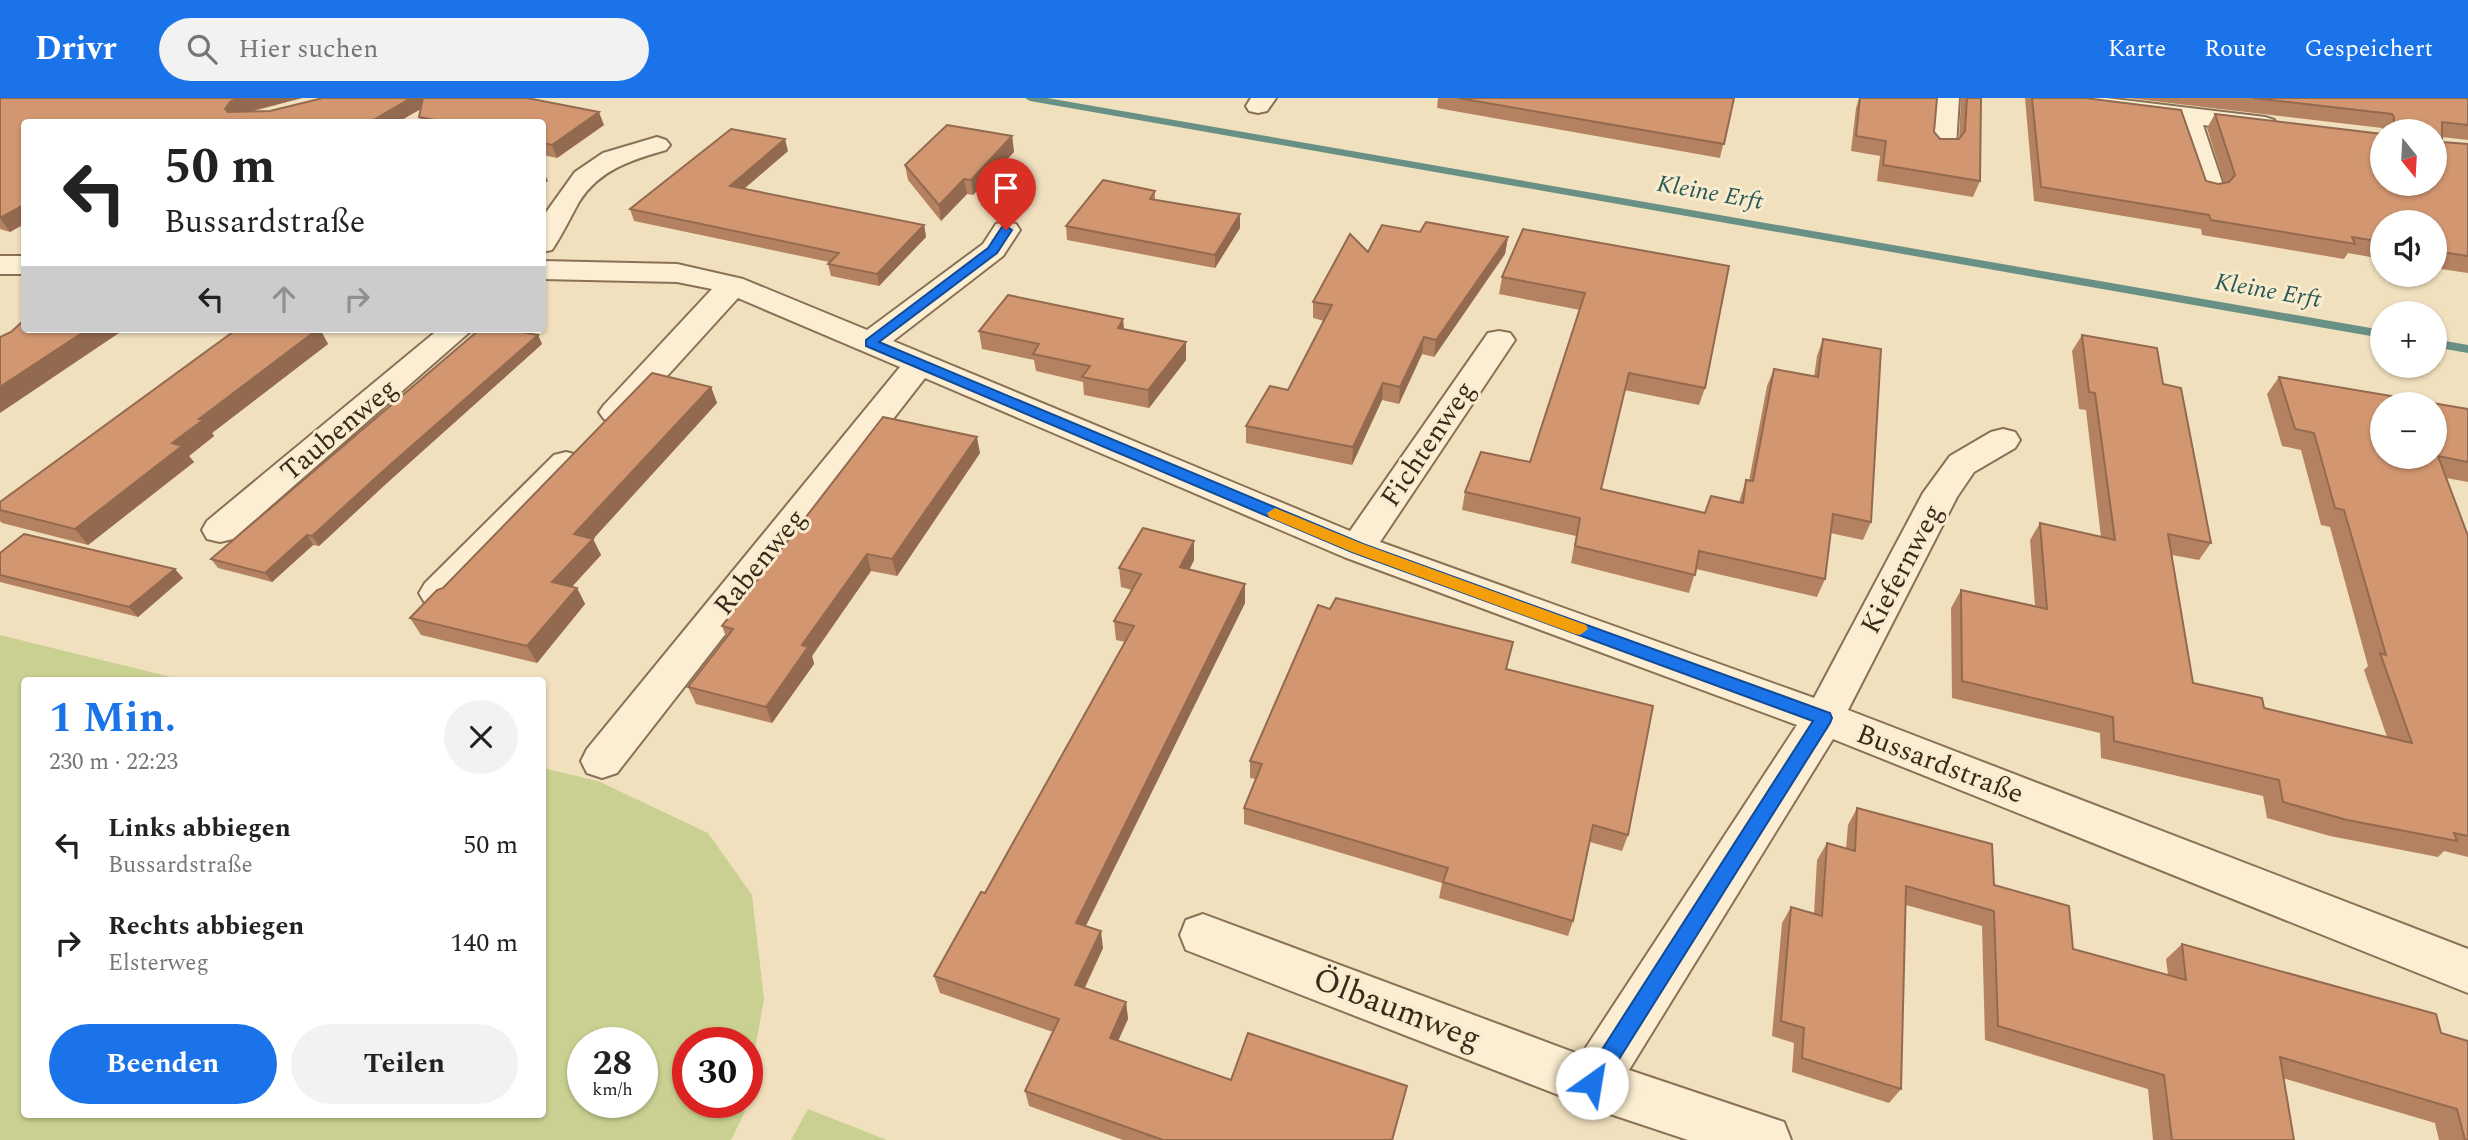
<!DOCTYPE html>
<html lang="de">
<meta charset="utf-8">
<style>
body{margin:0;font-family:Spectral,serif;background:#f2f2f2;color:#222;height:100vh;display:flex;flex-direction:column;font-size:26px;white-space:nowrap}
*{box-sizing:border-box;margin:0}
p{font-size:23px;color:#767676}
.icon{flex:none;width:38px;height:38px;fill:none;stroke:currentColor;stroke-width:2;stroke-linecap:round;stroke-linejoin:round}
.map{position:relative;flex:1;overflow:hidden}
.side{position:absolute;left:21px;top:579px;width:525px;height:441px;display:flex;flex-direction:column;background:#fff;border-radius:7px;box-shadow:0 2px 5px #0004}
.side>*{flex:none}
.guide{position:absolute;left:21px;top:21px;width:525px;height:214px;border-radius:7px;box-shadow:0 2px 5px #0004;background:#fff;color:#222;overflow:hidden}
.needle{width:46px;rotate:162deg}
.buttons{position:absolute;left:2370px;top:21px;display:grid;gap:14px}
.buttons a{display:grid;place-items:center;width:77px;height:77px;border-radius:50%;background:#fff;box-shadow:0 2px 5px #0004;font-size:35px}
.speed{position:absolute;left:567px;top:929px;display:flex;gap:14px;font-size:35px;font-weight:700;text-align:center}
.speed>*{display:grid;place-content:center;width:91px;height:91px;border-radius:50%;background:#fff;box-shadow:0 2px 5px #0004;line-height:1}
.speed small{font-size:18px;font-weight:400}
.speed .limit{border:10px solid #d22;background:#fff;color:#111}
.pin{position:absolute;display:grid;place-items:center;width:60px;height:60px;color:#fff;margin:-72px -30px;border-radius:50% 50% 50% 0;rotate:-45deg;box-shadow:0 0 7px #0007}
.pin .icon{rotate:45deg}
.me{position:absolute;width:77px;margin:-38px;rotate:32deg;stroke-linejoin:round;filter:drop-shadow(0 0 5px #0008)}
.turn{display:flex;align-items:center;gap:24px;height:147px;padding:0 28px;font-size:32px}
.turn .icon{width:91px;height:91px;stroke-width:2.5}
.turn b{display:block;font-size:49px;line-height:60px}
.lanes{display:flex;align-items:center;height:66px;padding:0 28px;background:#0003;justify-content:center;gap:35px;direction:ltr}
.lanes .off{opacity:.35}
.round{display:grid;place-items:center;flex:none;width:74px;height:74px;border-radius:37px;background:#f2f2f2}
.head{display:flex;align-items:center;justify-content:space-between;height:119px;padding:0 28px}
h1{font-size:42px;font-weight:700;line-height:52px;color:#1a73e8}
.primary-button{display:flex;gap:14px;margin-top:auto;padding:14px 28px}
.primary-button a{flex:1;height:80px;border-radius:42px;background:#1a73e8;color:#fff;font-size:28px;font-weight:700;line-height:80px;text-align:center}
.primary-button a+a{background:#f2f2f2;color:#222}
ul{padding:0;list-style:none}
li{display:flex;align-items:center;gap:21px;height:98px;padding:0 28px}
li div{flex:1}
li b{display:block;font-size:26px}
li em{font-style:normal}
header{display:flex;align-items:center;gap:42px;box-sizing:border-box;height:98px;padding:0 35px;background:#1a73e8;color:#fff}
header strong{font-size:33px}
nav{display:flex;gap:38px;margin-inline-start:auto;font-size:24px}
.search{width:490px;height:63px;background:#f2f2f2;display:flex;align-items:center;gap:18px;box-sizing:border-box;padding:0 24px;border-radius:38px;color:#767676;font-size:26px}
.map>svg:first-child{display:block}
</style>
<header>
<strong>Drivr</strong>
<div class="search"><svg class="icon" aria-label="search" viewBox="0 0 24 24"><circle cx="10" cy="10" r="6"/><path d="M15 15l6 6"/></svg>Hier suchen</div>
<nav><a>Karte</a><a>Route</a><a>Gespeichert</a></nav>
</header>
<div class="map">
<svg width="2468" height="1042" viewBox="0 0 2468 1042">
<rect width="100%" height="100%" fill="#f1e0be"/>
<path fill="#cad091" fill-rule="evenodd" d="M 0,537 L 187,583 L 24,583 L 24,1017 L 542,1017 L 543,670 L 598,683 L 708,735 L 752,797 L 764,901 L 747,996 L 747,945 L 688,945 L 688,1004 L 746,1005 L 744,1016 L 731,1042 L 0,1042 ZM 583,945 L 642,945 L 642,1004 L 583,1004 Z
M 808,1011 L 887,1042 L 791,1042 Z"/>
<g fill="none" stroke-linecap="round" stroke-linejoin="round">
<path fill="#689085" fill-rule="evenodd" d="M 1025,0 L 1047,0 L 2382,232 L 2382,240 L 1030,3 Z
M 2434,241 L 2468,247 L 2468,255 L 2434,249 Z"/>
<g stroke="#8a7055" stroke-width="4">
<path id="minor" d="M 1251,0 L 1276,0 L 1267,13 L 1258,15 L 1249,13 L 1246,8 Z
M 1935,0 L 1959,0 L 1956,48 L 1952,54 L 1943,56 L 1934,54 L 1930,48 Z
M 2033,0 L 2106,0 L 2265,19 L 2274,22 L 2278,27 L 2274,32 L 2265,35 L 2203,27 L 2224,90 L 2220,96 L 2210,98 L 2200,96 L 2196,90 L 2176,24 L 2045,7 L 2036,5 Z
M 657,39 L 666,42 L 670,47 L 666,52 C 631,62 599,72 579,104 C 570,120 562,137 552,152 L 542,154 L 542,120 L 575,74 L 603,55 Z
M 1006,124 L 1016,126 L 1020,132 L 1003,158 L 893,243 L 1350,433 L 1488,235 L 1499,233 L 1510,235 L 1515,242 L 1380,444 L 1814,600 L 1923,395 L 1950,358 L 1991,334 L 2003,331 L 2015,334 L 2020,342 L 2015,350 L 1974,374 L 1957,399 L 1848,612 L 2468,851 L 2468,895 L 1833,641 L 1629,972 L 1784,1024 L 1791,1042 L 1688,1042 L 1592,1010 L 1186,852 L 1180,837 L 1186,822 L 1203,816 L 1581,957 L 1797,627 L 1344,459 L 925,280 L 617,675 L 602,680 L 587,675 L 581,663 L 587,651 L 900,269 L 738,200 L 628,321 L 616,324 L 604,321 L 599,314 L 604,307 L 712,191 L 677,184 L 542,181 L 542,163 L 677,166 L 743,181 L 867,232 L 983,146 L 996,126 Z
M 0,158 L 24,158 L 24,176 L 0,176 Z
M 439,231 L 473,231 L 233,441 L 220,444 L 207,441 L 202,432 L 207,423 Z
M 566,354 L 578,357 L 583,365 L 578,373 L 451,505 L 438,509 L 425,505 L 419,495 L 425,485 L 554,357 Z"/>
</g>
<use href="#minor" fill="#fbeed2" fill-rule="evenodd"/>
</g>
<path fill="#b58261" d="M 0,0 L 302,0 L 250,14 L 270,13 L 323,0 L 604,27 L 557,60 L 542,57 L 542,24 L 422,24 L 419,19 L 421,11 L 398,24 L 24,24 L 24,126 L 10,134 L 0,131 Z
M 1438,0 L 1734,0 L 1720,60 L 1437,10 Z
M 1859,0 L 1937,0 L 1934,34 L 1940,41 L 1959,41 L 1961,0 L 1981,0 L 1980,83 L 1973,99 L 1877,83 L 1880,58 L 1851,53 L 1856,10 Z
M 2025,0 L 2032,0 L 2206,83 L 2218,86 L 2224,85 L 2207,30 L 2215,16 L 2382,86 L 2434,33 L 2385,33 L 2382,30 L 2128,0 L 2468,0 L 2468,42 L 2442,39 L 2442,44 L 2468,46 L 2468,175 L 2434,170 L 2434,124 L 2382,124 L 2382,161 L 2348,155 L 2344,161 L 2202,137 L 2201,131 L 2034,103 Z
M 1012,38 L 1014,54 L 973,97 L 967,96 L 941,123 L 908,82 L 905,67 Z
M 788,53 L 744,91 L 924,127 L 926,139 L 879,188 L 831,178 L 828,166 L 829,164 L 634,123 L 630,111 Z
M 1155,93 L 1155,102 L 1240,116 L 1240,130 L 1215,170 L 1067,142 L 1066,128 Z
M 1523,131 L 1705,290 L 1699,307 L 1624,292 L 1601,391 L 1705,415 L 1739,404 L 1746,382 L 1749,383 L 1767,288 L 1774,271 L 1814,279 L 1817,258 L 1823,241 L 1871,424 L 1863,442 L 1830,435 L 1825,481 L 1817,499 L 1696,471 L 1689,495 L 1571,465 L 1576,438 L 1462,412 L 1465,394 L 1530,364 L 1580,212 L 1499,196 L 1502,179 Z
M 1420,134 L 1508,139 L 1505,156 L 1434,259 L 1422,256 L 1399,306 L 1382,302 L 1352,367 L 1246,345 L 1246,328 L 1288,292 L 1324,223 L 1313,220 L 1313,204 L 1368,154 Z
M 1123,221 L 1124,231 L 1186,262 L 1149,310 L 1084,297 L 1083,284 L 1036,273 L 1034,262 L 982,251 L 979,233 Z
M 237,231 L 320,231 L 328,246 L 212,335 L 214,338 L 189,358 L 194,364 L 88,447 L 2,425 L 0,423 L 0,404 Z
M 538,237 L 542,246 L 388,384 L 319,448 L 313,447 L 272,484 L 218,470 L 211,461 Z
M 2082,237 L 2163,286 L 2211,445 L 2199,462 L 2172,457 L 2193,585 L 2264,610 L 2387,639 L 2364,572 L 2368,568 L 2330,429 L 2321,427 L 2301,352 L 2282,348 L 2267,296 L 2279,279 L 2468,311 L 2468,384 L 2446,380 L 2468,438 L 2468,759 L 2444,753 L 2438,759 L 2330,738 L 2267,720 L 2263,698 L 2101,660 L 2100,635 L 1952,600 L 1951,510 L 1961,492 L 2035,508 L 2030,442 L 2040,425 L 2101,439 L 2086,312 L 2079,311 L 2072,253 Z
M 711,289 L 717,305 L 593,441 L 601,457 L 572,489 L 577,490 L 585,506 L 537,565 L 421,537 L 410,520 L 443,490 Z
M 980,355 L 897,478 L 871,473 L 812,558 L 814,566 L 772,625 L 696,606 L 688,589 L 726,539 L 722,528 Z
M 0,455 L 183,480 L 138,519 L 0,484 Z
M 1194,462 L 1189,472 L 1245,486 L 1245,505 L 1085,828 L 1103,850 L 1085,890 L 1126,904 L 1128,921 L 1118,943 L 1231,982 L 1407,988 L 1393,1042 L 1123,1042 L 1029,1008 L 1025,993 L 1053,934 L 940,895 L 934,878 L 985,795 L 1125,544 L 1116,542 L 1114,523 L 1132,492 L 1121,489 L 1119,470 Z
M 1330,511 L 1513,544 L 1506,571 L 1628,737 L 1622,753 L 1590,744 L 1573,823 L 1568,838 L 1439,800 L 1442,785 L 1244,726 L 1244,710 L 1256,681 L 1250,680 L 1250,663 Z
M 1857,710 L 1994,787 L 2073,851 L 2168,877 L 2166,861 L 2182,846 L 2436,916 L 2468,1042 L 2439,1042 L 2435,1025 L 2283,980 L 2294,1042 L 2153,1042 L 2148,991 L 1985,942 L 1982,828 L 1906,807 L 1901,991 L 1889,1005 L 1792,974 L 1794,945 L 1772,938 L 1782,825 L 1791,809 L 1814,816 L 1817,762 L 1827,745 L 1846,751 L 1848,727 Z"/>
<path fill="#936a4f" d="M 245,0 L 302,0 L 238,16 L 232,24 L 225,11 L 231,3 Z
M 411,0 L 429,0 L 431,5 L 398,24 L 370,24 Z
M 599,14 L 604,27 L 557,60 L 552,47 Z
M 1012,38 L 1014,54 L 973,97 L 971,82 Z
M 785,41 L 788,53 L 733,100 L 730,88 Z
M 544,74 L 548,83 L 542,87 L 542,75 Z
M 964,81 L 967,96 L 941,123 L 939,107 Z
M 24,107 L 24,126 L 10,134 L 0,120 Z
M 1240,116 L 1240,130 L 1215,170 L 1215,157 Z
M 924,127 L 926,139 L 879,188 L 877,176 Z
M 1508,139 L 1505,156 L 1434,259 L 1436,242 Z
M 1123,221 L 1124,238 L 1118,230 Z
M 88,231 L 125,231 L 0,315 L 0,289 Z
M 318,231 L 320,231 L 328,246 L 212,335 L 214,338 L 189,358 L 194,364 L 88,447 L 75,431 L 199,321 Z
M 538,237 L 542,246 L 388,384 L 319,448 L 312,438 L 382,374 Z
M 1424,239 L 1422,256 L 1399,306 L 1400,289 Z
M 1186,244 L 1186,262 L 1149,310 L 1148,292 Z
M 1383,285 L 1382,302 L 1352,367 L 1353,349 Z
M 711,289 L 717,305 L 584,451 L 593,441 L 601,457 L 561,500 L 552,484 L 574,436 Z
M 977,339 L 980,355 L 897,478 L 892,461 Z
M 307,437 L 313,447 L 272,484 L 265,475 Z
M 1194,443 L 1194,462 L 1181,488 L 1180,469 Z
M 867,456 L 871,473 L 812,558 L 814,566 L 772,625 L 766,609 L 802,547 Z
M 175,471 L 183,480 L 138,519 L 129,509 Z
M 1245,486 L 1245,505 L 1079,842 L 1076,825 Z
M 577,490 L 585,506 L 537,565 L 527,548 Z
M 1101,833 L 1103,850 L 1078,903 L 1075,887 Z
M 1126,904 L 1128,921 L 1112,956 L 1110,940 Z"/>
<path fill="#d29771" stroke="#936a4f" stroke-width="2" fill-rule="evenodd" d="M 0,0 L 245,0 L 231,3 L 225,11 L 228,14 L 270,13 L 323,0 L 411,0 L 370,24 L 24,24 L 24,107 L 0,120 Z
M 423,0 L 527,0 L 599,14 L 552,47 L 542,45 L 542,24 L 445,24 L 419,19 Z
M 1458,0 L 1734,0 L 1724,46 Z
M 1860,0 L 1937,0 L 1934,34 L 1940,41 L 1959,41 L 1965,33 L 1967,0 L 1981,0 L 1980,83 L 1883,67 L 1886,43 L 1856,38 Z
M 2032,0 L 2085,0 L 2181,12 L 2206,83 L 2218,86 L 2229,84 L 2235,77 L 2215,16 L 2382,36 L 2382,86 L 2434,86 L 2434,33 L 2394,33 L 2394,19 L 2392,16 L 2253,0 L 2468,0 L 2468,27 L 2442,24 L 2442,44 L 2468,46 L 2468,158 L 2434,153 L 2434,124 L 2382,124 L 2382,144 L 2352,139 L 2355,146 L 2211,122 L 2209,117 L 2041,89 Z
M 947,27 L 1012,38 L 971,82 L 964,81 L 939,107 L 905,67 Z
M 731,31 L 785,41 L 730,88 L 924,127 L 877,176 L 828,166 L 839,155 L 630,111 Z
M 1103,82 L 1155,93 L 1150,101 L 1240,116 L 1215,157 L 1066,128 Z
M 1426,124 L 1508,139 L 1436,242 L 1424,239 L 1400,289 L 1383,285 L 1353,349 L 1246,328 L 1270,288 L 1288,292 L 1332,207 L 1313,204 L 1350,136 L 1368,154 L 1382,127 L 1420,134 Z
M 1523,131 L 1729,168 L 1705,290 L 1629,275 L 1601,391 L 1705,415 L 1711,398 L 1743,405 L 1746,382 L 1753,383 L 1774,271 L 1818,279 L 1823,241 L 1881,251 L 1871,424 L 1833,416 L 1825,481 L 1699,453 L 1695,477 L 1575,448 L 1580,420 L 1465,394 L 1481,354 L 1530,364 L 1585,195 L 1502,179 Z
M 1008,197 L 1123,221 L 1118,230 L 1186,244 L 1148,292 L 1082,279 L 1090,268 L 1033,256 L 1039,246 L 979,233 Z
M 24,222 L 24,231 L 88,231 L 0,289 L 0,239 L 11,234 Z
M 237,231 L 318,231 L 199,321 L 203,322 L 172,345 L 182,348 L 75,431 L 0,412 L 0,404 Z
M 480,231 L 507,231 L 538,237 L 382,374 L 312,438 L 307,437 L 265,475 L 211,461 Z
M 2082,237 L 2157,250 L 2163,286 L 2181,290 L 2211,445 L 2168,436 L 2193,585 L 2262,600 L 2264,610 L 2412,645 L 2380,555 L 2386,557 L 2344,412 L 2335,410 L 2314,335 L 2295,331 L 2279,279 L 2468,311 L 2468,364 L 2438,358 L 2468,438 L 2468,738 L 2454,735 L 2457,743 L 2347,722 L 2283,704 L 2279,682 L 2114,643 L 2113,619 L 1962,583 L 1961,492 L 2047,511 L 2040,425 L 2115,442 L 2095,295 L 2089,294 ZM 2382,306 L 2434,306 L 2434,359 L 2382,359 Z
M 652,275 L 711,289 L 574,436 L 593,441 L 552,484 L 577,490 L 527,548 L 410,520 L 437,492 L 443,490 Z
M 883,319 L 977,339 L 892,461 L 867,456 L 802,547 L 808,549 L 766,609 L 688,589 L 733,531 L 722,528 Z
M 1143,430 L 1194,443 L 1180,469 L 1245,486 L 1076,825 L 1101,833 L 1075,887 L 1126,904 L 1110,940 L 1231,982 L 1248,935 L 1407,988 L 1392,1042 L 1163,1042 L 1025,993 L 1059,921 L 934,878 L 981,794 L 985,795 L 1134,528 L 1114,523 L 1141,476 L 1119,470 Z
M 24,436 L 175,471 L 129,509 L 0,477 L 0,455 Z
M 1336,500 L 1513,544 L 1506,571 L 1653,608 L 1628,737 L 1593,727 L 1573,823 L 1443,784 L 1448,770 L 1244,710 L 1262,666 L 1250,663 L 1318,507 L 1330,511 Z
M 1857,710 L 1992,746 L 1994,787 L 2069,808 L 2073,851 L 2186,882 L 2182,846 L 2436,916 L 2441,935 L 2468,943 L 2468,1042 L 2465,1042 L 2457,1011 L 2280,959 L 2294,1042 L 2172,1042 L 2164,977 L 1998,928 L 1994,813 L 1906,788 L 1901,991 L 1802,960 L 1804,930 L 1781,923 L 1791,809 L 1822,818 L 1827,745 L 1855,753 Z"/>
<path fill="#1a73e8" stroke="#114b97" stroke-width="2" d="M 1006,128 L 1012,132 L 997,155 L 879,244 L 1363,446 L 1830,615 L 1832,620 L 1830,625 L 1599,993 L 1592,996 L 1585,993 L 1581,985 L 1585,978 L 1813,623 L 1352,454 L 866,248 L 866,242 L 988,150 L 1002,129 Z"/>
<path fill="#f59e0b" d="M 1275,410 L 1363,446 L 1586,527 L 1588,531 L 1580,537 L 1575,536 L 1352,454 L 1269,419 L 1267,415 Z"/>
<g text-anchor="middle" dominant-baseline="central" stroke-width="6" stroke-linejoin="round" paint-order="stroke">
<g font-size="24" font-style="italic" fill="#295a55" stroke="#f8ebce">
<text transform="translate(1710 95) rotate(10)">Kleine Erft</text>
<text transform="translate(2268 193) rotate(10)">Kleine Erft</text>
</g>
<g font-size="28" fill="#39291b" stroke="#f8ebce">
<text transform="translate(339 332) rotate(-40)">Taubenweg</text>
<text transform="translate(1428 346) rotate(-56)">Fichtenweg</text>
<text transform="translate(760 464) rotate(-51)">Rabenweg</text>
<text transform="translate(1902 471) rotate(-62)">Kiefernweg</text>
<text transform="translate(1940 666) rotate(21)">Bussardstraße</text>
</g>
<g font-size="33" fill="#39291b" stroke="#f8ebce">
<text transform="translate(1397 911) rotate(21)">Ölbaumweg</text>
</g>
</g>
</svg>
<div class="buttons">
<a><svg class="needle" viewBox="-14 -14 28 28"><path d="M0-13l5 13h-10z" fill="#e53935"/><path d="M0 13l5-13h-10z" fill="#767676"/></svg></a>
<a><svg class="icon" aria-label="sound" viewBox="0 0 24 24"><path d="M4 9h4l5-4v14l-5-4H4zM17 9q2 3 0 6"/></svg></a>
<a>+</a>
<a>−</a>
</div>
<div class="speed"><div>28<small>km/h</small></div><div class="limit">30</div></div>
<div class="pin" style="left:1006px;top:132px;background:#d93025"><svg class="icon" aria-label="arrive" viewBox="0 0 24 24"><path d="M6 21V4h12l-3 4 3 4H6"/></svg></div>
<svg class="me" style="left:1592px;top:985px" viewBox="-20 -20 40 40"><circle r="19" fill="#fff"/><path d="M0-13L10 11 0 6-10 11z" fill="#1a73e8"/></svg>
<div class="guide">
<div class="turn"><svg class="icon" aria-label="left" viewBox="0 0 24 24"><path d="M17 20v-9H6M10 6l-5 5 5 5"/></svg><div><b>50 m</b>Bussardstraße</div></div>
<div class="lanes"><svg class="icon" aria-label="left" viewBox="0 0 24 24"><path d="M17 20v-9H6M10 6l-5 5 5 5"/></svg><svg class="icon off" aria-label="ahead" viewBox="0 0 24 24"><path d="M12 20V5M6 11l6-6 6 6"/></svg><svg class="icon off" aria-label="right" viewBox="0 0 24 24"><path d="M7 20v-9h11M14 6l5 5-5 5"/></svg></div>
</div>
<section class="side">
<div class="head"><div><h1>1 Min.</h1><p>230 m · 22:23</p></div><a class="round"><svg class="icon" aria-label="close" viewBox="0 0 24 24"><path d="M6 6l12 12M18 6L6 18"/></svg></a></div>
<ul>
<li><svg class="icon" aria-label="left" viewBox="0 0 24 24"><path d="M17 20v-9H6M10 6l-5 5 5 5"/></svg><div><b>Links abbiegen</b><p>Bussardstraße</p></div><em>50 m</em></li>
<li><svg class="icon" aria-label="right" viewBox="0 0 24 24"><path d="M7 20v-9h11M14 6l5 5-5 5"/></svg><div><b>Rechts abbiegen</b><p>Elsterweg</p></div><em>140 m</em></li>
</ul>
<div class="primary-button"><a>Beenden</a><a>Teilen</a></div>
</section>
</div>
